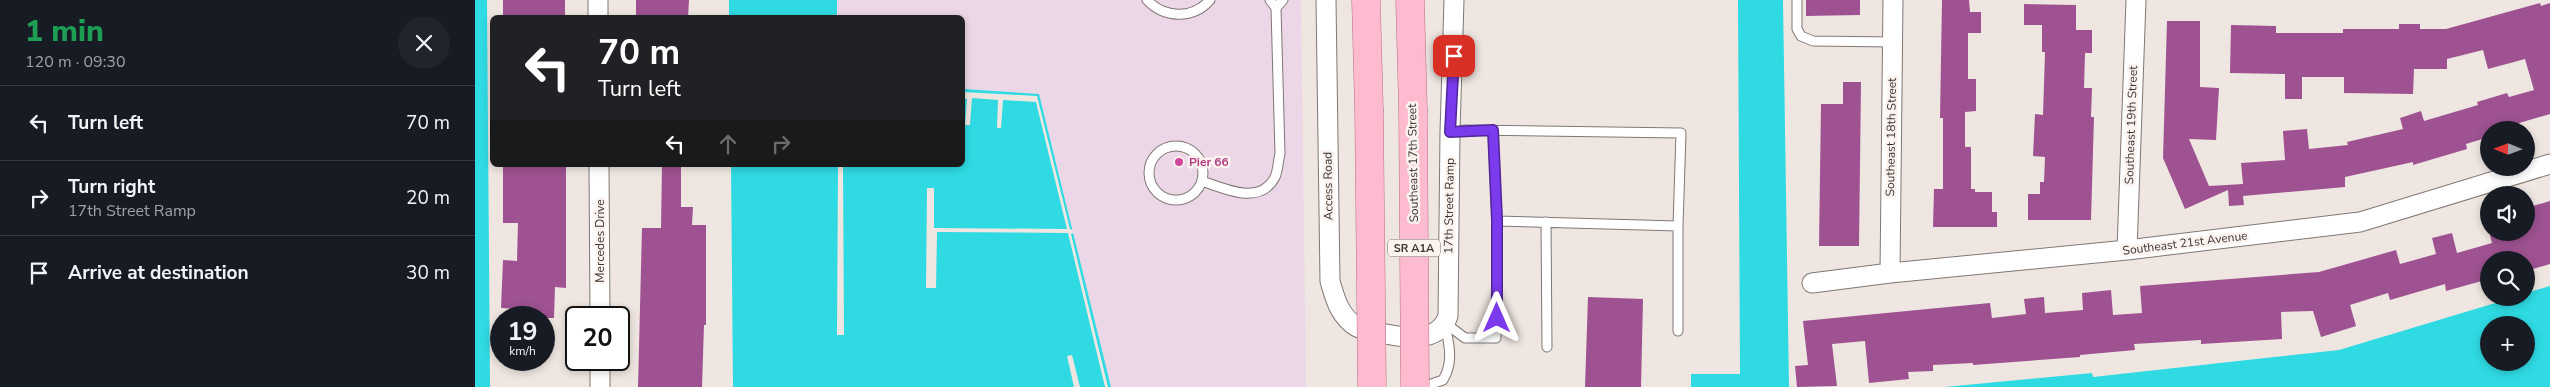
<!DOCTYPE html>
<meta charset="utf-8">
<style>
body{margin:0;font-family:"Nunito Sans",sans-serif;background:#20242c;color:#f1f3f6;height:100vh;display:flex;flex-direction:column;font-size:19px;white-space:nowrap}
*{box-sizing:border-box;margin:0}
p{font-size:16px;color:#9ea1a6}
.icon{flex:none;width:28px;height:28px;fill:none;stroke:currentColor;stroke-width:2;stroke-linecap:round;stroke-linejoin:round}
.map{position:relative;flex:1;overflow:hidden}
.sheet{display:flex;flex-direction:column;background:#171b24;width:475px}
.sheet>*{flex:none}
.top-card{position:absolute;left:15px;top:15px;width:475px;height:152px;border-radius:8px;box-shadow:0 2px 8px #0003;background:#202124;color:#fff;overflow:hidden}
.needle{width:32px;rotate:271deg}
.tools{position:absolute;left:2005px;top:121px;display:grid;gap:10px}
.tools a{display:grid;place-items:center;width:55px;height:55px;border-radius:50%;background:#171b24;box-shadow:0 2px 8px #0003;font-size:25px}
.speed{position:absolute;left:15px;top:306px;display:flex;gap:10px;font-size:25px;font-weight:700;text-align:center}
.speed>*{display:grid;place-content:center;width:65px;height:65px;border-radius:50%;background:#171b24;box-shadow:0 2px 8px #0003;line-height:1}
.speed small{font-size:12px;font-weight:400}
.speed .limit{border:2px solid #111;border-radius:8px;background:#fff;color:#111}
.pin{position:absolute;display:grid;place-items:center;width:42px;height:42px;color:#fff;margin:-21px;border-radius:10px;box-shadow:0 2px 8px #0006}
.me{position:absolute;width:55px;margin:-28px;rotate:0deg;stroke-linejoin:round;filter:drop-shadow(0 0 4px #0008)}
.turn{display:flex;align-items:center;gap:18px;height:105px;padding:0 25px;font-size:22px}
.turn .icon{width:65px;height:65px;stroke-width:2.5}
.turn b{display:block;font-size:35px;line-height:42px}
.lanes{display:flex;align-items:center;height:48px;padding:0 25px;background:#0003;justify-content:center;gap:25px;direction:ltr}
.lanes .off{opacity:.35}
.round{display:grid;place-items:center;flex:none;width:52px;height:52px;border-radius:26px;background:#20242c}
.summary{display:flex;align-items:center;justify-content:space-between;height:85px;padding:0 25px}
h1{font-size:30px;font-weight:800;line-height:38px;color:#1e9e55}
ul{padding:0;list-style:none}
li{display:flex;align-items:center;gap:15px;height:75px;padding:0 25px;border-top:1px solid #363941}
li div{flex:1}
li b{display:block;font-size:19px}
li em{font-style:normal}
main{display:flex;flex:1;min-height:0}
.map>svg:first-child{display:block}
</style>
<main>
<section class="sheet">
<div class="summary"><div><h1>1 min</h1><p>120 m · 09:30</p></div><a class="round"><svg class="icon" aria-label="close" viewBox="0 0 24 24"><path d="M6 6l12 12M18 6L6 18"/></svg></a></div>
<ul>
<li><svg class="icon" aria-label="left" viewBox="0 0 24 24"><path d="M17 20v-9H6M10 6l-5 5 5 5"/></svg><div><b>Turn left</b></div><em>70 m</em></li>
<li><svg class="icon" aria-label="right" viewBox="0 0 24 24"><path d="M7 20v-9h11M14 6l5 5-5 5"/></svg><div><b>Turn right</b><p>17th Street Ramp</p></div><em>20 m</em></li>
<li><svg class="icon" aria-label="arrive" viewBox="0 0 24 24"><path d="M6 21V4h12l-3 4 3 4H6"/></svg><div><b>Arrive at destination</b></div><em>30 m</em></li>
</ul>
</section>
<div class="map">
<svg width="2075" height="387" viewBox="0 0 2075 387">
<rect width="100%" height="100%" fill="#efe6e1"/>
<path fill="#ebd7e7" d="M 362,0 L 826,0 L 831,387 L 636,387 L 564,94 L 488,89 L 488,18 L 362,17 Z"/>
<path fill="#2fdae3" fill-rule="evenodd" d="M 0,0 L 12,0 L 15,387 L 0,387 Z
M 254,0 L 362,0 L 362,17 L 254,17 Z
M 1263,0 L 1308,0 L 1314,387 L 1216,387 L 1216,374 L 1265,374 Z
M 488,89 L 564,94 L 636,387 L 258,387 L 256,165 L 488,165 Z
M 2075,286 L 2075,387 L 1470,387 L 1617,373 L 1618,377 L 1864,350 L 2037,298 L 2051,298 L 2051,293 ZM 2014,325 L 2051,325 L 2051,362 L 2014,362 Z"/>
<path fill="#efe6e1" d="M 488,92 L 562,96 L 595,229 L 598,230 L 599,233 L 596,234 L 633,387 L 630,387 L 593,233 L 462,232 L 461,288 L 451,288 L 452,188 L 459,188 L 459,228 L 592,229 L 561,102 L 528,100 L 526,128 L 522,128 L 523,100 L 497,98 L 495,125 L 490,125 L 492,99 L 488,98 Z
M 363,165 L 368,165 L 369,335 L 362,335 Z
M 597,355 L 605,387 L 599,387 L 592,356 Z"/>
<path fill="#9e5291" d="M 28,0 L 90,0 L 90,16 L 28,15 Z
M 161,0 L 214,0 L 213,18 L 161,18 Z
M 1331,0 L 1385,0 L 1385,15 L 1331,16 Z
M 1467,0 L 1494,0 L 1495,12 L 1506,12 L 1506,33 L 1493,33 L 1493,79 L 1501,79 L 1501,111 L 1490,112 L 1490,147 L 1496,147 L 1496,189 L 1500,189 L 1500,192 L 1517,192 L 1517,212 L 1522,212 L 1522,227 L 1458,227 L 1459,189 L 1468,189 L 1468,118 L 1465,118 Z
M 2065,3 L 2066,6 L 2075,3 L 2075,114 L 2041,124 L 2043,130 L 2014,130 L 2014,137 L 1991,144 L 1992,149 L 1938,165 L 1938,162 L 1870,177 L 1870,187 L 1768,196 L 1769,205 L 1754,206 L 1753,190 L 1710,209 L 1688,158 L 1692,21 L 1725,21 L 1725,87 L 1744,88 L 1741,140 L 1714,139 L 1734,186 L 1768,184 L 1766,163 L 1810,160 L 1808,131 L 1832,129 L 1834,149 L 1873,145 L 1872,142 L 1928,129 L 1925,118 L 1946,111 L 1949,121 L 2003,105 L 2002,102 L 2032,93 L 2034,97 L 2059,90 L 2050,59 L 2013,69 L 2008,50 L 1972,59 L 1972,69 L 1939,69 L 1938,94 L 1869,93 L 1869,77 L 1827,77 L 1827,99 L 1810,99 L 1810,74 L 1755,73 L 1756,25 L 1801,26 L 1801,33 L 1868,33 L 1868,29 L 1924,29 L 1924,24 L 1945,24 L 1945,29 L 1971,29 Z
M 1549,4 L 1601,5 L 1601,30 L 1617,30 L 1617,53 L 1610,53 L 1609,88 L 1617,88 L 1616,117 L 1619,117 L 1616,220 L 1553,220 L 1553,194 L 1565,194 L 1565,182 L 1569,182 L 1570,157 L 1558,156 L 1560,114 L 1568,115 L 1570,52 L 1567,52 L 1567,25 L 1549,25 Z
M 1368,82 L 1386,82 L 1384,246 L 1344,246 L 1346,104 L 1368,104 Z
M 28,165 L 91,165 L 91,288 L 80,287 L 79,318 L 43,318 L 43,309 L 26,308 L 28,260 L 42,261 L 43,223 L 28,223 Z
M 187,165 L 206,165 L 206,207 L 218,207 L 217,225 L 231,225 L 231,325 L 229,325 L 227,387 L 163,387 L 167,228 L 186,228 Z
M 2075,201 L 2075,264 L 2051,271 L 2051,260 L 2014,260 L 2014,279 L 1971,291 L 1970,284 L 1915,300 L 1913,293 L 1875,305 L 1881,326 L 1846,337 L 1838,311 L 1806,312 L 1807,339 L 1726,344 L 1726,340 L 1659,344 L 1660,350 L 1605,355 L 1605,357 L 1498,365 L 1498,363 L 1458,365 L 1458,371 L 1433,372 L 1434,379 L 1394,383 L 1390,341 L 1357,344 L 1362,386 L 1322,387 L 1320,366 L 1333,365 L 1328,321 L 1515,303 L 1517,318 L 1551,314 L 1549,299 L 1569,297 L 1570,313 L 1608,310 L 1607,293 L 1636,290 L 1638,315 L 1667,313 L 1665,286 L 1844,272 L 1921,250 L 1925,264 L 1961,254 L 1957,238 L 1977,233 L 1982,253 L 2017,243 L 2015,235 L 2024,232 L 2051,232 L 2051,208 Z
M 1113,297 L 1168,299 L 1166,387 L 1110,387 Z"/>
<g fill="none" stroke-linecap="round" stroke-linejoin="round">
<g stroke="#807773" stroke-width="11">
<path id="service" d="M 672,0 C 689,18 717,20 735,0
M 795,0 L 801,8 L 808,0
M 1322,0 L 1322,29 L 1326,36 L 1338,41 L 1418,42
M 975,132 L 990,130 L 1206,133 L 1203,226 L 1203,331
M674 173a27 27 0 1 1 54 0a27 27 0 1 1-54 0Z
M 727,181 C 750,189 785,206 800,177 C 803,171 803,161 805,154 L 801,8
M 1022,221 L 1203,226
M 1071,222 L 1072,347
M 970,323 L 990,338 L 1021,338 L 1022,221 L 1018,130
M 948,387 L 968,380 C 979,362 974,344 970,324"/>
</g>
<g stroke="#807773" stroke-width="21">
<path id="minor" d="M 123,0 L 123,18
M 851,0 L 855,281 C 860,298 864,316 882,327 C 886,330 895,330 901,332 C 924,337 963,346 973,316 L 975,132 L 979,0
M 124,165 L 125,318
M 1652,250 L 1661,0
M 1415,273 L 1418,0
M 1337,283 L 1415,273 L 1652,250 L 1885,222 L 2075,164
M 125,360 L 125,387"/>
</g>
<g stroke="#b86d82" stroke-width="29">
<path id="primary" d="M 891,0 L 894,109
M 935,0 L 938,109"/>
</g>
<use href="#service" stroke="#fff" stroke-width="9"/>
<use href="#minor" stroke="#fff" stroke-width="19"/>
<use href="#primary" stroke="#febace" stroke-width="28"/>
<g stroke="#b86d82" stroke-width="29" stroke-linecap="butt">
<path id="primary-bridge" d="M 894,109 L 897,387
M 938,109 L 940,387"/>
</g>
<use href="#primary-bridge" stroke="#febace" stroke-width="28"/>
</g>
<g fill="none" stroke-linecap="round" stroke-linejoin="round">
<g stroke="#51269a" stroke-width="12">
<path id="route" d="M 979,56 L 975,132 L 1018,130 L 1022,220 L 1022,318"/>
</g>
<use href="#route" stroke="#7c3aed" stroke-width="9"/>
</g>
<circle fill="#d1479c" stroke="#fcf3ef" stroke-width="2" cx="704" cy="162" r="5"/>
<g text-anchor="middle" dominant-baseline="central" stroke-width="5" stroke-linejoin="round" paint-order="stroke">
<rect fill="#fcf3ef" stroke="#726d6b" stroke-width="1" x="913" y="239.5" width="52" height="17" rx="4"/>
<g font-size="11" font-weight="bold" fill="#373432">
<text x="939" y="248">SR A1A</text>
</g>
<g font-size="12" fill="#373432" stroke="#fcf3ef">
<text transform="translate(1656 125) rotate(-88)">Southeast 19th Street</text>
<text transform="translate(1416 137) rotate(-89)">Southeast 18th Street</text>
<text transform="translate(938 163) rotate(-91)">Southeast 17th Street</text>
<text transform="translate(853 186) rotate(-91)">Access Road</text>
<text transform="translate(974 206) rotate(-89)">17th Street Ramp</text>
<text transform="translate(125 241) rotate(-90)">Mercedes Drive</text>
<text transform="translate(1710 243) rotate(-7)">Southeast 21st Avenue</text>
</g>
<g font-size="12" font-weight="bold" fill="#b23c85" stroke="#fcf3ef" text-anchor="start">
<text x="714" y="162">Pier 66</text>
</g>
</g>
</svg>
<div class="tools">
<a><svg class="needle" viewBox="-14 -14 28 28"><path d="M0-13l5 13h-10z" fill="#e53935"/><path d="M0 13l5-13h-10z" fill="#9ea1a6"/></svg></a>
<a><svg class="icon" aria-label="sound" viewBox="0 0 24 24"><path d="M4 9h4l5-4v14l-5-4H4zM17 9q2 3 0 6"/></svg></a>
<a><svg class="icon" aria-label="search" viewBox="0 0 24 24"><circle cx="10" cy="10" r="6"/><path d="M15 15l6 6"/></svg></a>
<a>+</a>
</div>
<div class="speed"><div>19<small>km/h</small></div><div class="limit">20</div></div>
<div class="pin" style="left:979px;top:56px;background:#d93025"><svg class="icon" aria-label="arrive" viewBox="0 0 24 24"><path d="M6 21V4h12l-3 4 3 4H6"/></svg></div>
<svg class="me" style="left:1022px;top:318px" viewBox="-20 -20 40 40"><path d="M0-17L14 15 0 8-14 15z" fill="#7c3aed" stroke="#fff" stroke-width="4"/></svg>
<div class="top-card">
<div class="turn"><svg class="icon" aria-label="left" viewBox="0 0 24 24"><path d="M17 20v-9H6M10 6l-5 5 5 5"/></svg><div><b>70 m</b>Turn left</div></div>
<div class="lanes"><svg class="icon" aria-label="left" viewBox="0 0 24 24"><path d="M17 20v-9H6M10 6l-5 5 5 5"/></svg><svg class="icon off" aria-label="ahead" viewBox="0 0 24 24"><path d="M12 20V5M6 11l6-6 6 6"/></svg><svg class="icon off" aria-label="right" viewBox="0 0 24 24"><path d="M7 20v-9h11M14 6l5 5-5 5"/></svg></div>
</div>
</div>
</main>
